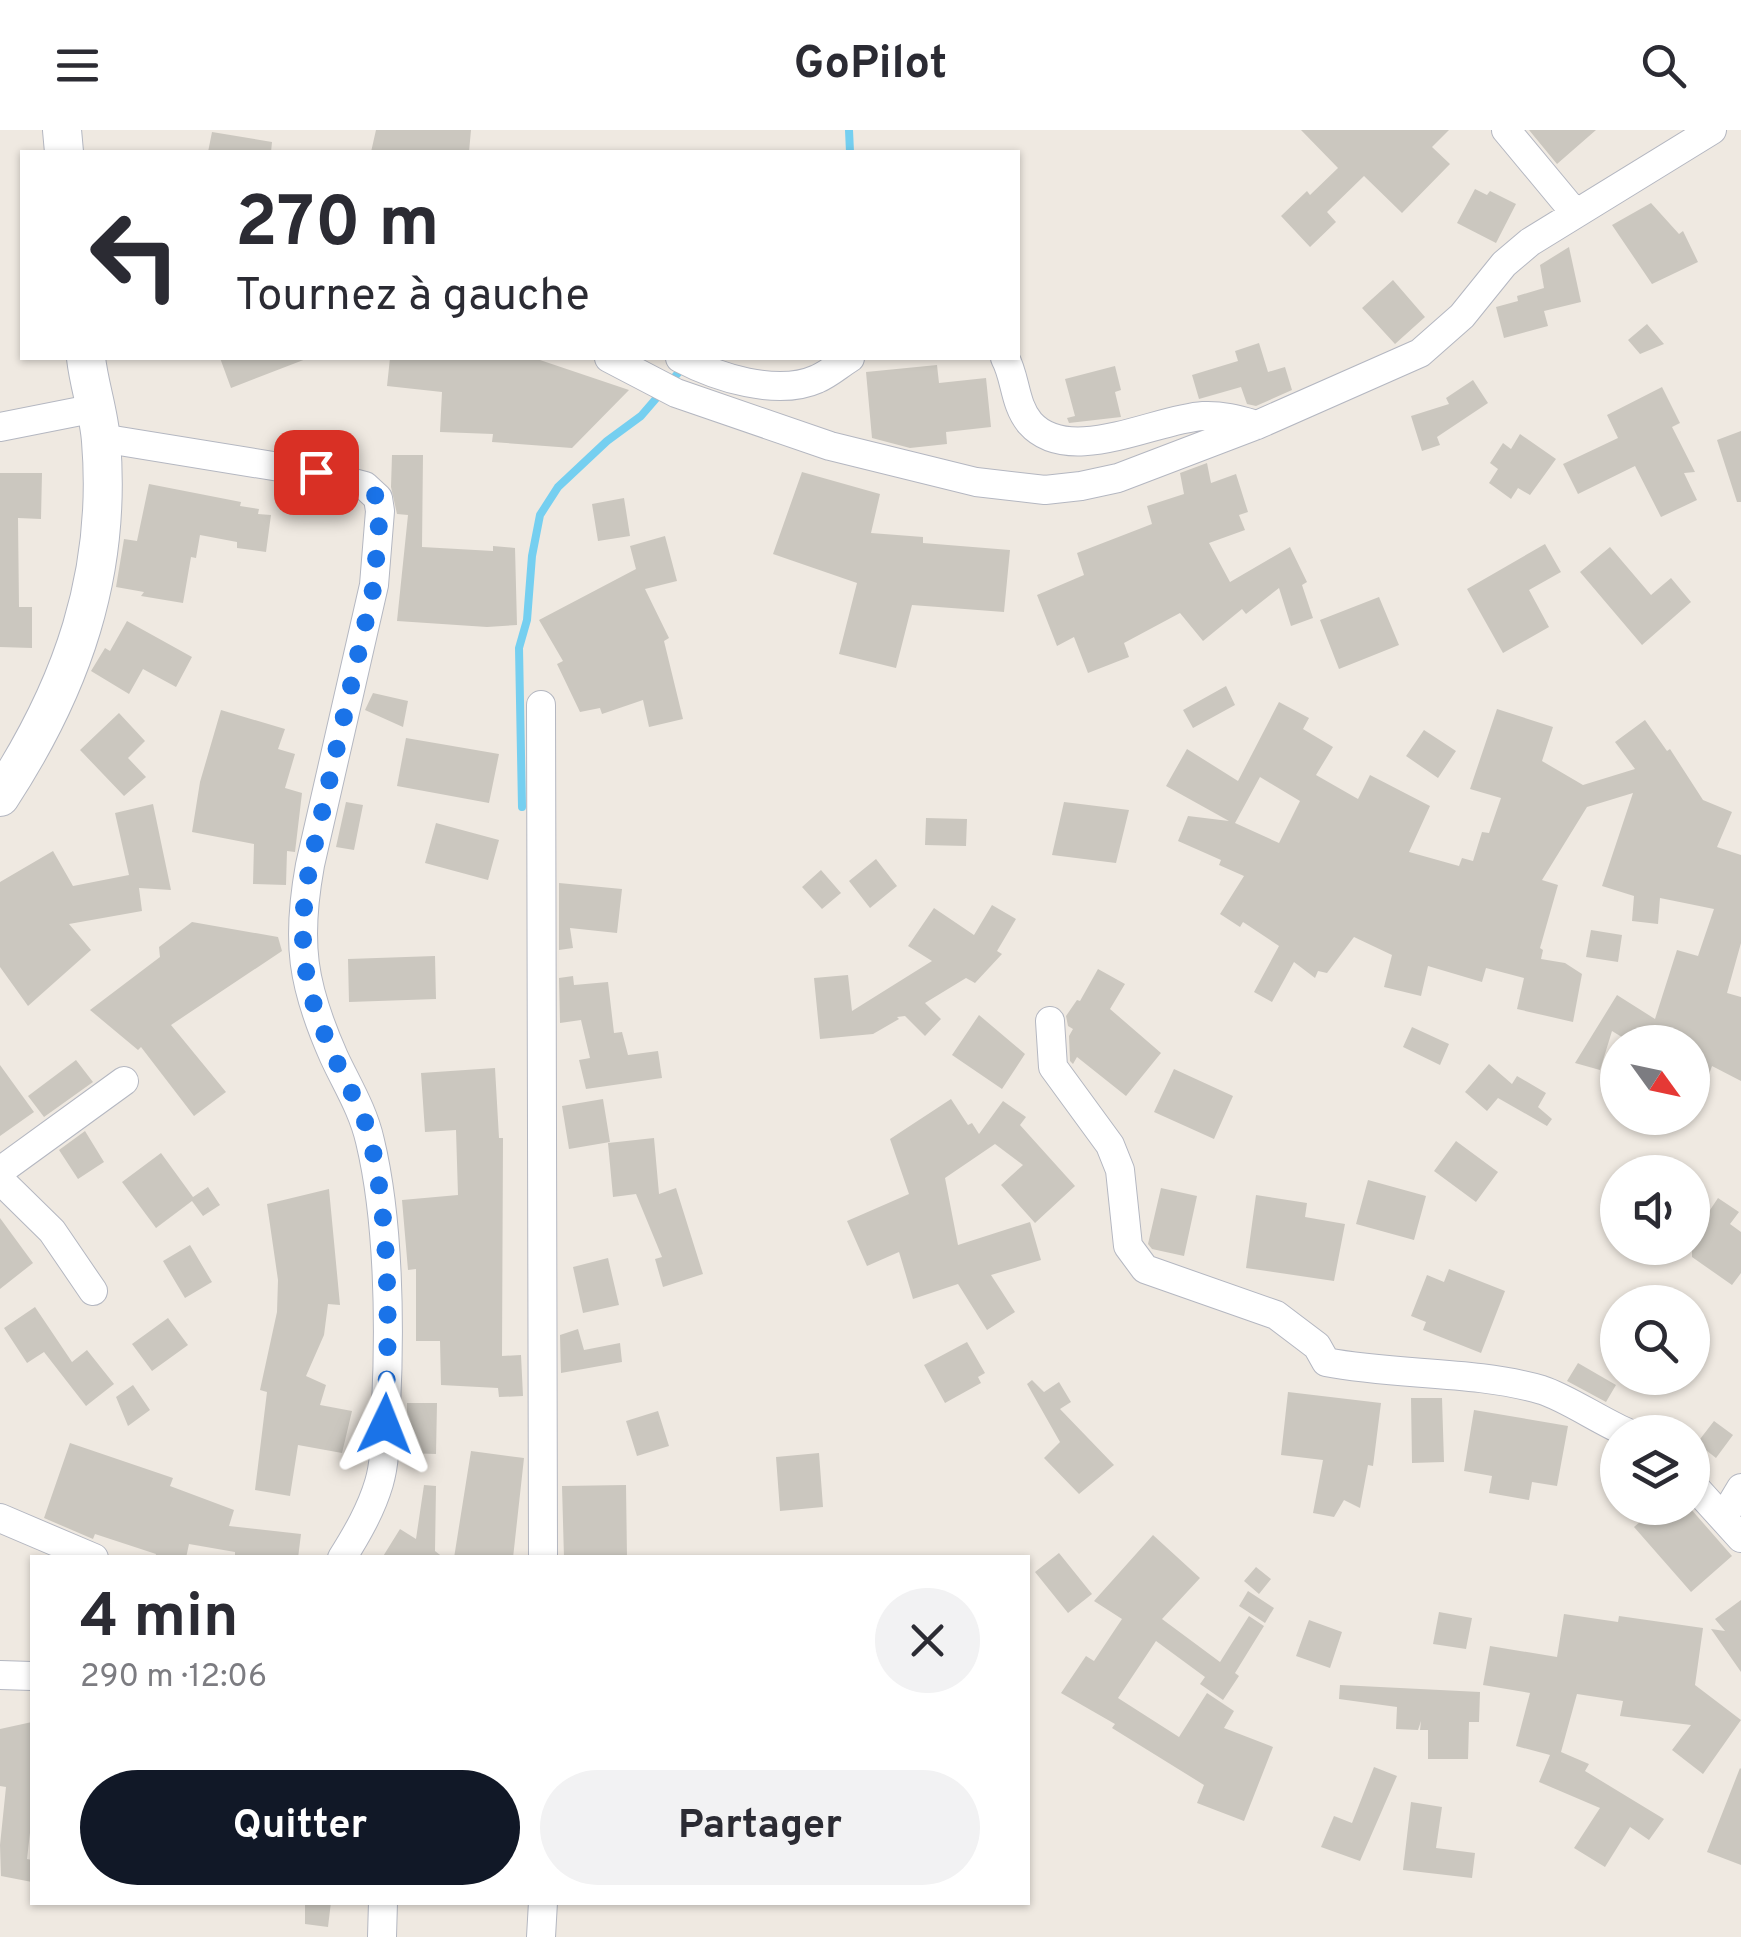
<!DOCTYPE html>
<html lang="fr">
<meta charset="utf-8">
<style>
body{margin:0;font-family:Overpass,sans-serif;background:#f2f2f3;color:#2b2b33;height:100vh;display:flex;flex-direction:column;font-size:38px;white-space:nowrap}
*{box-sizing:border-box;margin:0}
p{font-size:32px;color:#7c7c81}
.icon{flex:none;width:55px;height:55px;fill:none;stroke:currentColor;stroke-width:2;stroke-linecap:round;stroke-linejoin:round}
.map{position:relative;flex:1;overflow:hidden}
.drawer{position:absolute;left:30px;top:1425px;width:1000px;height:350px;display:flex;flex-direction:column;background:#fff;border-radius:0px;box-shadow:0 2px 8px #0004}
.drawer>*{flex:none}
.guide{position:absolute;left:20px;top:20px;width:1000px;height:210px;border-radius:0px;box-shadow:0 2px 8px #0004;background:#fff;color:#2b2b33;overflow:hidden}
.needle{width:65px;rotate:123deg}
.tools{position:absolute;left:1600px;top:895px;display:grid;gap:20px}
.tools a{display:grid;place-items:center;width:110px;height:110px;border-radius:50%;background:#fff;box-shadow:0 2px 8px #0004;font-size:50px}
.pin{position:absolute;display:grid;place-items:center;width:85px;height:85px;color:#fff;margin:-42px;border-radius:20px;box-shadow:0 5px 15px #0006}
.me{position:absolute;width:110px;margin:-55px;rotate:2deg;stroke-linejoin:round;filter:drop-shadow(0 0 8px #0008)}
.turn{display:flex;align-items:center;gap:35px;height:210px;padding:0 50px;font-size:45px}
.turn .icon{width:130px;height:130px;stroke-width:2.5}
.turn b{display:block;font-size:70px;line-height:85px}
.round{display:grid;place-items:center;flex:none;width:105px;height:105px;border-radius:52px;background:#f2f2f3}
.head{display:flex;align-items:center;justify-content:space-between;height:170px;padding:0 50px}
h1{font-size:60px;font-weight:700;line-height:75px}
.cta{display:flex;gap:20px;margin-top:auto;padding:20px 50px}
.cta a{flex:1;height:115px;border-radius:60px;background:#111827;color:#fff;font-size:40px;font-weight:700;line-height:115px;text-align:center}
.cta a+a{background:#f2f2f3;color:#2b2b33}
header{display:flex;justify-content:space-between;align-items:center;height:130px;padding:0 50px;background:#fff;font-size:45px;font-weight:700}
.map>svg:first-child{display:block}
</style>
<header><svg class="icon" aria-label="menu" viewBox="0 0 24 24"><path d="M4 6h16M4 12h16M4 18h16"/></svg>GoPilot<svg class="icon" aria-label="search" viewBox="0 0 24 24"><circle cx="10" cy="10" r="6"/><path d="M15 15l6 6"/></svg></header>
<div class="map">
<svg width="1741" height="1807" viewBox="0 0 1741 1807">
<rect width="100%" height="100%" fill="#efe9e1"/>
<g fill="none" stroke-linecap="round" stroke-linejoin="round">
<path stroke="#75cff0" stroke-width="8" d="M 849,0 L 850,22
M 522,677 L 519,518 L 527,490 L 532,426 L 540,385 L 558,357 L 607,311 L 641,286 L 685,235"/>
</g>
<path fill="#cbc7bf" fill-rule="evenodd" d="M 376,0 L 471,0 L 469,22 L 408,20 L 408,22 L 371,22 Z
M 1301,0 L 1449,0 L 1432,17 L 1450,34 L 1402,83 L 1364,46 L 1327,82 L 1336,92 L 1310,117 L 1281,86 L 1307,61 L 1310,65 L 1338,38 Z
M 1529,0 L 1596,0 L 1557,34 Z
M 212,2 L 272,12 L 271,22 L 208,22 Z
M 1475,59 L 1487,65 L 1490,61 L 1516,74 L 1496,113 L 1457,93 Z
M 1651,73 L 1679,104 L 1683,101 L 1698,132 L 1652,154 L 1612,95 Z
M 1569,117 L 1581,172 L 1544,181 L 1548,196 L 1504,208 L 1496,177 L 1518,171 L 1517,166 L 1544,158 L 1540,135 Z
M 1393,150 L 1425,187 L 1395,214 L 1362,178 Z
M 1647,194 L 1664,214 L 1640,224 L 1628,210 Z
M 1259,213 L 1268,242 L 1285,237 L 1292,260 L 1256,276 L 1247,274 L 1241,257 L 1199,269 L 1192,245 L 1238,231 L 1235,221 Z
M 220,228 L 305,228 L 306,229 L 231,258 Z
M 390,228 L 534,228 L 629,260 L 572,318 L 492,312 L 493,304 L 440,302 L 442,262 L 387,256 Z
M 937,235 L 939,253 L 986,248 L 991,297 L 946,302 L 947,314 L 910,318 L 872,308 L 866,242 Z
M 1115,236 L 1121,260 L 1115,262 L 1121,287 L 1069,293 L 1067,288 L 1075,286 L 1065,249 Z
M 1473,250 L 1488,273 L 1437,307 L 1440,315 L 1422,321 L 1411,286 L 1449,274 L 1446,268 Z
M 1662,257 L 1680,293 L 1672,297 L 1695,342 L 1684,343 L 1697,370 L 1661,387 L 1635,336 L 1578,364 L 1563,334 L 1618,308 L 1607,285 Z
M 1741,301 L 1741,372 L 1737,372 L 1717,310 Z
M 1520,304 L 1556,329 L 1530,365 L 1518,358 L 1511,369 L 1489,353 L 1498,339 L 1490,333 L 1503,313 L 1511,319 Z
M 392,325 L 423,325 L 422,417 L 493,421 L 493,416 L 515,418 L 517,495 L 487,497 L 397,491 L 408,385 L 397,384 L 391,357 Z
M 1207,333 L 1211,353 L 1236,344 L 1248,382 L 1239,385 L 1245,400 L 1209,413 L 1230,452 L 1290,417 L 1307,452 L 1302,455 L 1313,488 L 1291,496 L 1279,458 L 1246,484 L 1242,479 L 1203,511 L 1180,483 L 1124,513 L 1129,527 L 1088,543 L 1074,507 L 1057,516 L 1037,465 L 1084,445 L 1077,423 L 1152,394 L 1147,376 L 1184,364 L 1180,343 Z
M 802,342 L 880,364 L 871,403 L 923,407 L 923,413 L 1010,420 L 1004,482 L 912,475 L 896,538 L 839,524 L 857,453 L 773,424 Z
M 0,343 L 42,343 L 41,389 L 18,388 L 19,477 L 32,477 L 32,518 L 0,517 Z
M 149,354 L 241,372 L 240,376 L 259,379 L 258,384 L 271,385 L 266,422 L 237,418 L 237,412 L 200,405 L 196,428 L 191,427 L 183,473 L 141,466 L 144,462 L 116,457 L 124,409 L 137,411 Z
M 624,368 L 630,406 L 598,411 L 592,374 Z
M 665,406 L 677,451 L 645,459 L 669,508 L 664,511 L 683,589 L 649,597 L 643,570 L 602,584 L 600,578 L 580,582 L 557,534 L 563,531 L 539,490 L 636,439 L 630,416 Z
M 1545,414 L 1561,442 L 1529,460 L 1549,497 L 1503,523 L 1467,459 Z
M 1610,417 L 1651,465 L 1671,448 L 1691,472 L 1642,515 L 1580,442 Z
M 1379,467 L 1399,515 L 1339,539 L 1320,490 Z
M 127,491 L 192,527 L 176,557 L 143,539 L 129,564 L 91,541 L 105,518 L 110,521 Z
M 1226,556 L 1235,575 L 1193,598 L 1183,580 Z
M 373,563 L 408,571 L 403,597 L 365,580 Z
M 1279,572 L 1309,588 L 1303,599 L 1333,617 L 1316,645 L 1358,669 L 1370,645 L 1430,676 L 1409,722 L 1459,736 L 1462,728 L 1473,731 L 1482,702 L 1489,703 L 1501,668 L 1470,659 L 1497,579 L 1553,597 L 1542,631 L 1583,655 L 1635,639 L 1615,612 L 1645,590 L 1667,621 L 1670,619 L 1703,670 L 1732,682 L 1717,717 L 1741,725 L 1741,813 L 1727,863 L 1741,867 L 1741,951 L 1712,936 L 1695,984 L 1692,912 L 1630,912 L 1612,901 L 1600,940 L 1575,933 L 1617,865 L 1655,889 L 1677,820 L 1698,826 L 1714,779 L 1660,768 L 1658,794 L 1632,791 L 1634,766 L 1602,756 L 1633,663 L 1587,677 L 1542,750 L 1558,755 L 1540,818 L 1543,820 L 1541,829 L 1565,833 L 1582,844 L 1573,892 L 1517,879 L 1524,848 L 1486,838 L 1482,852 L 1428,836 L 1421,866 L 1384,857 L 1392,825 L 1354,807 L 1327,843 L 1318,841 L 1315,848 L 1294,832 L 1272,872 L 1254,862 L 1279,816 L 1243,792 L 1240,797 L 1220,784 L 1244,746 L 1219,735 L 1221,730 L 1178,711 L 1188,686 L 1229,691 L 1166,656 L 1187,619 L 1238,651 ZM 1260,647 L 1300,671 L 1279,713 L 1235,693 Z
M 221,580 L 285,599 L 278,619 L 295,624 L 285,658 L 302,663 L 295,722 L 287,721 L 286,755 L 253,754 L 254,714 L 192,702 L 200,652 Z
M 119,583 L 145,611 L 128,628 L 146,647 L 124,666 L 80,620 Z
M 1424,600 L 1456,621 L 1438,648 L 1406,626 Z
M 406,608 L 499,624 L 489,673 L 397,656 Z
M 346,672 L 363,675 L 354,720 L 336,717 Z
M 1064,672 L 1129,680 L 1116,733 L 1052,725 Z
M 153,674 L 171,760 L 139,758 L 142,781 L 69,794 L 91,820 L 28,876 L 0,837 L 0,752 L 53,721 L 73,756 L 129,745 L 115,683 Z
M 926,688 L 967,689 L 966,716 L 925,715 Z
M 436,693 L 499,710 L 488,750 L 425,733 Z
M 876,729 L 897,756 L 870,778 L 849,751 Z
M 821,740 L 841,763 L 822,779 L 802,757 Z
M 559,753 L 622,759 L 617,803 L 570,798 L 573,818 L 559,820 Z
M 992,775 L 1016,789 L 997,821 L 1002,824 L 975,853 L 966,848 L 925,873 L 941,889 L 925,906 L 905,886 L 897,887 L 899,889 L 873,904 L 820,909 L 814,848 L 848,845 L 852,881 L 932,831 L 908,816 L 934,778 L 974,805 Z
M 192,792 L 278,807 L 282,821 L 171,895 L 226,962 L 194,986 L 141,917 L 138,920 L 90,880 L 160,827 L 159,817 Z
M 1591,800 L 1622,805 L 1618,832 L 1586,827 Z
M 435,826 L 436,869 L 349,872 L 348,829 Z
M 1098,839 L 1125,854 L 1110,879 L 1161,923 L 1126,966 L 1077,927 L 1073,934 L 1070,931 L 1069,906 L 1073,899 L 1068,896 L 1066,886 L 1077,870 L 1080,871 Z
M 573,846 L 574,855 L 608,852 L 614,903 L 622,902 L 628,925 L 658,921 L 662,948 L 586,959 L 579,930 L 590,928 L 581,890 L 560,893 L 559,848 Z
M 979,885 L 1025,924 L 1002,959 L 952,925 Z
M 1412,897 L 1449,914 L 1440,935 L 1403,917 Z
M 76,930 L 93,952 L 44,987 L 28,966 Z
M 1489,934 L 1512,954 L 1517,946 L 1546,963 L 1538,977 L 1552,989 L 1547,996 L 1498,968 L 1487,981 L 1465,962 Z
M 0,935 L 34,982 L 0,1006 Z
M 495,938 L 499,1008 L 503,1008 L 502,1226 L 521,1225 L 523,1266 L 499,1267 L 498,1258 L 441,1255 L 440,1211 L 416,1211 L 416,1139 L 408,1140 L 402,1070 L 458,1065 L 456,1000 L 425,1002 L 421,943 Z
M 1174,939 L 1233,966 L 1214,1009 L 1154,982 Z
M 603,969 L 610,1012 L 569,1019 L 562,976 Z
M 951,969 L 968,995 L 972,993 L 979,1004 L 1003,971 L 1026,987 L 1020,995 L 1075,1056 L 1035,1093 L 1001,1055 L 1023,1035 L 995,1014 L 945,1048 L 958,1115 L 1030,1092 L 1041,1130 L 991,1145 L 1015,1182 L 987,1200 L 958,1154 L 913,1169 L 899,1122 L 867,1136 L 847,1091 L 909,1064 L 890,1009 Z
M 85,1001 L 104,1032 L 78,1049 L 59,1020 Z
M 654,1008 L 659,1064 L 676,1058 L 703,1144 L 663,1157 L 655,1129 L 662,1127 L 636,1064 L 613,1067 L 608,1013 Z
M 1456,1011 L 1498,1042 L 1476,1072 L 1434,1041 Z
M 161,1023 L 193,1067 L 208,1057 L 220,1075 L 203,1086 L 192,1071 L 156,1098 L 122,1052 Z
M 1368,1050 L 1426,1066 L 1414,1110 L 1356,1094 Z
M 1161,1058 L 1197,1066 L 1184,1126 L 1152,1119 L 1148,1114 Z
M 329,1059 L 340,1175 L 328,1174 L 324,1205 L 306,1246 L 326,1255 L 320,1275 L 352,1281 L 342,1323 L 298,1315 L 290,1366 L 255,1360 L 267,1262 L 260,1260 L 277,1182 L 278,1150 L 267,1074 Z
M 1256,1065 L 1307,1073 L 1305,1087 L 1345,1094 L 1334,1151 L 1246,1138 Z
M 1692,1068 L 1710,1080 L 1718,1068 L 1739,1082 L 1730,1094 L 1741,1102 L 1741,1143 L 1732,1155 L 1692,1127 Z
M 0,1088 L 33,1133 L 0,1159 Z
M 190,1115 L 212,1152 L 185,1168 L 163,1131 Z
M 608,1128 L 619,1175 L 583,1183 L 573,1137 Z
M 1449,1139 L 1505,1161 L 1481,1223 L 1423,1200 L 1426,1192 L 1411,1186 L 1427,1145 L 1444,1152 Z
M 35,1177 L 72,1232 L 87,1220 L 114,1254 L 86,1276 L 44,1222 L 27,1233 L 4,1198 Z
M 168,1188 L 188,1215 L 152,1241 L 132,1214 Z
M 578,1199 L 584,1220 L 620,1213 L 622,1232 L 561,1243 L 560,1205 Z
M 967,1212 L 985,1243 L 978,1247 L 981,1253 L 945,1273 L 924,1235 Z
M 1578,1233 L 1616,1255 L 1606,1272 L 1567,1251 Z
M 1032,1250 L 1044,1262 L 1059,1252 L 1071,1272 L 1060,1279 L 1114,1335 L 1079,1364 L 1044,1328 L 1060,1312 L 1027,1254 Z
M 133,1255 L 150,1280 L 128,1296 L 116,1267 Z
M 1288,1262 L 1381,1273 L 1373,1336 L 1368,1335 L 1360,1378 L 1344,1370 L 1334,1387 L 1313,1383 L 1323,1330 L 1281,1325 Z
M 1411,1268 L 1442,1268 L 1444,1332 L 1412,1333 Z
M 407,1273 L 437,1273 L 436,1324 L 407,1323 Z
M 1474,1280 L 1568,1296 L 1557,1356 L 1532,1352 L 1529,1370 L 1489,1363 L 1492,1346 L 1464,1341 Z
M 658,1281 L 669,1316 L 637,1326 L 626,1291 Z
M 1714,1291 L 1733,1305 L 1716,1328 L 1697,1313 Z
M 70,1313 L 173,1348 L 170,1356 L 234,1380 L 229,1396 L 301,1404 L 298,1428 L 235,1428 L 235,1422 L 189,1414 L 186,1428 L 155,1428 L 156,1424 L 95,1404 L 93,1409 L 44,1388 Z
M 471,1321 L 524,1328 L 513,1428 L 454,1428 Z
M 819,1323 L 823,1377 L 780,1381 L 776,1327 Z
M 424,1355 L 436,1356 L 435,1421 L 444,1428 L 382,1428 L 400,1399 L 416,1409 Z
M 626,1355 L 627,1428 L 564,1428 L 562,1356 Z
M 1656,1378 L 1690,1378 L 1732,1426 L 1691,1462 L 1634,1397 Z
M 1153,1405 L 1200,1448 L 1162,1489 L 1220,1532 L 1249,1486 L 1264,1496 L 1235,1543 L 1239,1546 L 1223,1570 L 1200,1554 L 1205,1547 L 1156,1511 L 1118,1568 L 1179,1607 L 1207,1563 L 1234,1581 L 1224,1598 L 1273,1617 L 1244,1691 L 1197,1673 L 1204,1655 L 1112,1598 L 1115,1594 L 1061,1563 L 1086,1526 L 1094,1531 L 1122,1489 L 1094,1471 Z
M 1059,1423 L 1092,1464 L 1068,1483 L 1035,1442 Z
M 1256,1437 L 1271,1449 L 1259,1464 L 1244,1451 Z
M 1248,1461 L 1274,1478 L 1265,1493 L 1239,1476 Z
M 1741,1470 L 1741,1542 L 1711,1499 L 1725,1501 L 1715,1489 Z
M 1439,1482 L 1472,1488 L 1466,1519 L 1433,1514 Z
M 1564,1484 L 1618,1492 L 1619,1486 L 1703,1498 L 1695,1555 L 1741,1590 L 1703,1644 L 1672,1620 L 1691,1595 L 1620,1586 L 1623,1571 L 1577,1564 L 1561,1622 L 1589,1634 L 1585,1641 L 1664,1689 L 1649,1710 L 1630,1697 L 1605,1737 L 1574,1718 L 1600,1678 L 1539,1652 L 1550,1625 L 1516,1616 L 1530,1563 L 1483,1555 L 1490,1516 L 1557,1527 Z
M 1309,1490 L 1342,1502 L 1330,1538 L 1296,1526 Z
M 1340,1555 L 1480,1562 L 1479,1592 L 1469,1592 L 1468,1629 L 1428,1629 L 1428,1600 L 1420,1600 L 1421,1591 L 1418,1600 L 1396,1599 L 1397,1577 L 1339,1569 Z
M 32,1592 L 32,1685 L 27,1729 L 32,1730 L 32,1752 L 1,1746 L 0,1715 L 6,1657 L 0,1656 L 0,1599 Z
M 1374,1637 L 1397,1646 L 1360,1731 L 1321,1717 L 1334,1686 L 1352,1693 Z
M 1740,1638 L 1741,1639 L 1741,1735 L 1707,1722 Z
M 1411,1672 L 1442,1677 L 1436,1718 L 1475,1723 L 1472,1748 L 1403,1740 Z
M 305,1772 L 331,1772 L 328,1797 L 305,1794 Z"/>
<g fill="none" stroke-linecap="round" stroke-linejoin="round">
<g stroke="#b4b7c1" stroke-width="30">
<path id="street" d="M 1506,0 L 1575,83
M 609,228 L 676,263 L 830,316 L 976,352 L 1045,360 L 1081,356 L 1118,348 L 1257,295 L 1420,223 L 1462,186 L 1504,134 L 1530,112 L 1712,0
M 680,228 C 716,247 777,267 817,249 C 829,244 840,234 850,228
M 1005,228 C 1016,248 1014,274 1030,293 C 1069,337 1155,289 1203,286 C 1222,285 1239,290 1257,295
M 0,297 L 96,278
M 101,308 L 316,343 L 365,356 L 378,368 L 380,381 L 374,455 L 310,735 C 296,812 302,855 334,927 C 347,955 363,980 370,1011 C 389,1090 390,1196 386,1277 C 385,1302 386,1329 379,1353 C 371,1380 357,1404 342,1428
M 541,575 L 543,1428
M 1050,891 L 1053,937 L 1110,1015 L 1120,1040 L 1128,1116 L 1145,1139 L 1276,1185 L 1317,1216 L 1326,1232 C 1397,1246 1472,1240 1542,1260 C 1567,1268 1600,1291 1626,1302
M 0,1041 L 124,951
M 0,1050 L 52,1101 L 93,1161
M 1692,1354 L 1741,1408
M 0,1388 L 94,1428
M 1723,1388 L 1741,1358
M 0,1545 L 32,1546
M 382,1807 L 383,1772
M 541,1807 L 543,1772"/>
</g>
<g stroke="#b4b7c1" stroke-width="40">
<path id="secondary" d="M 62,0 L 64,22
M 0,667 C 72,557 112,444 101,311 C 99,283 89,255 86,228"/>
</g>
<use href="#street" stroke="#fff" stroke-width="28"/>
<use href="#secondary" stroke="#fff" stroke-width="38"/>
</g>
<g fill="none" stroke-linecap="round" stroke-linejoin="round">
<path stroke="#1a73e8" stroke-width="18" stroke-dasharray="0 32.4" d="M 316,342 L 365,356 L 378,368 L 380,381 L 374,455 L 310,735 C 296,811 302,857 335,928 C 347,956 364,981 371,1012 C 391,1100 389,1205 385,1294"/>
</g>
</svg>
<div class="tools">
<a><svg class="needle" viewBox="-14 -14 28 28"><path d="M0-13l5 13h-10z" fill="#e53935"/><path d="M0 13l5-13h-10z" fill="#7c7c81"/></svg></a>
<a><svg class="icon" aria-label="sound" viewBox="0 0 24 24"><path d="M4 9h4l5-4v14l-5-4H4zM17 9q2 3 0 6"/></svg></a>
<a><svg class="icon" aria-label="search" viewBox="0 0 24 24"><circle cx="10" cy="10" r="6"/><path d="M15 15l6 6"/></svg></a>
<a><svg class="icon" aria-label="layers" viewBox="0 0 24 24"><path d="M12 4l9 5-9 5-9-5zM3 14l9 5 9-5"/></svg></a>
</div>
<div class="pin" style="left:316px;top:342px;background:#d93025"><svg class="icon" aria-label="arrive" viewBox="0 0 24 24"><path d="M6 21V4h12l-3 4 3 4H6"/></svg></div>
<svg class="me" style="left:385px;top:1294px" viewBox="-20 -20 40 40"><path d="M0-17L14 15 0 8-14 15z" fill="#1a73e8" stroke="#fff" stroke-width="4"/></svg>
<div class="guide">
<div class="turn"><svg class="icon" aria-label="left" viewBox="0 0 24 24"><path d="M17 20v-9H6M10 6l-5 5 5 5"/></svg><div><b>270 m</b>Tournez à gauche</div></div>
</div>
<section class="drawer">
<div class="head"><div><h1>4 min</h1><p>290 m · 12:06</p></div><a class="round"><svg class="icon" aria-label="close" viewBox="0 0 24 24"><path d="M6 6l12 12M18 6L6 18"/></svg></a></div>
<div class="cta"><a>Quitter</a><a>Partager</a></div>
</section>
</div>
